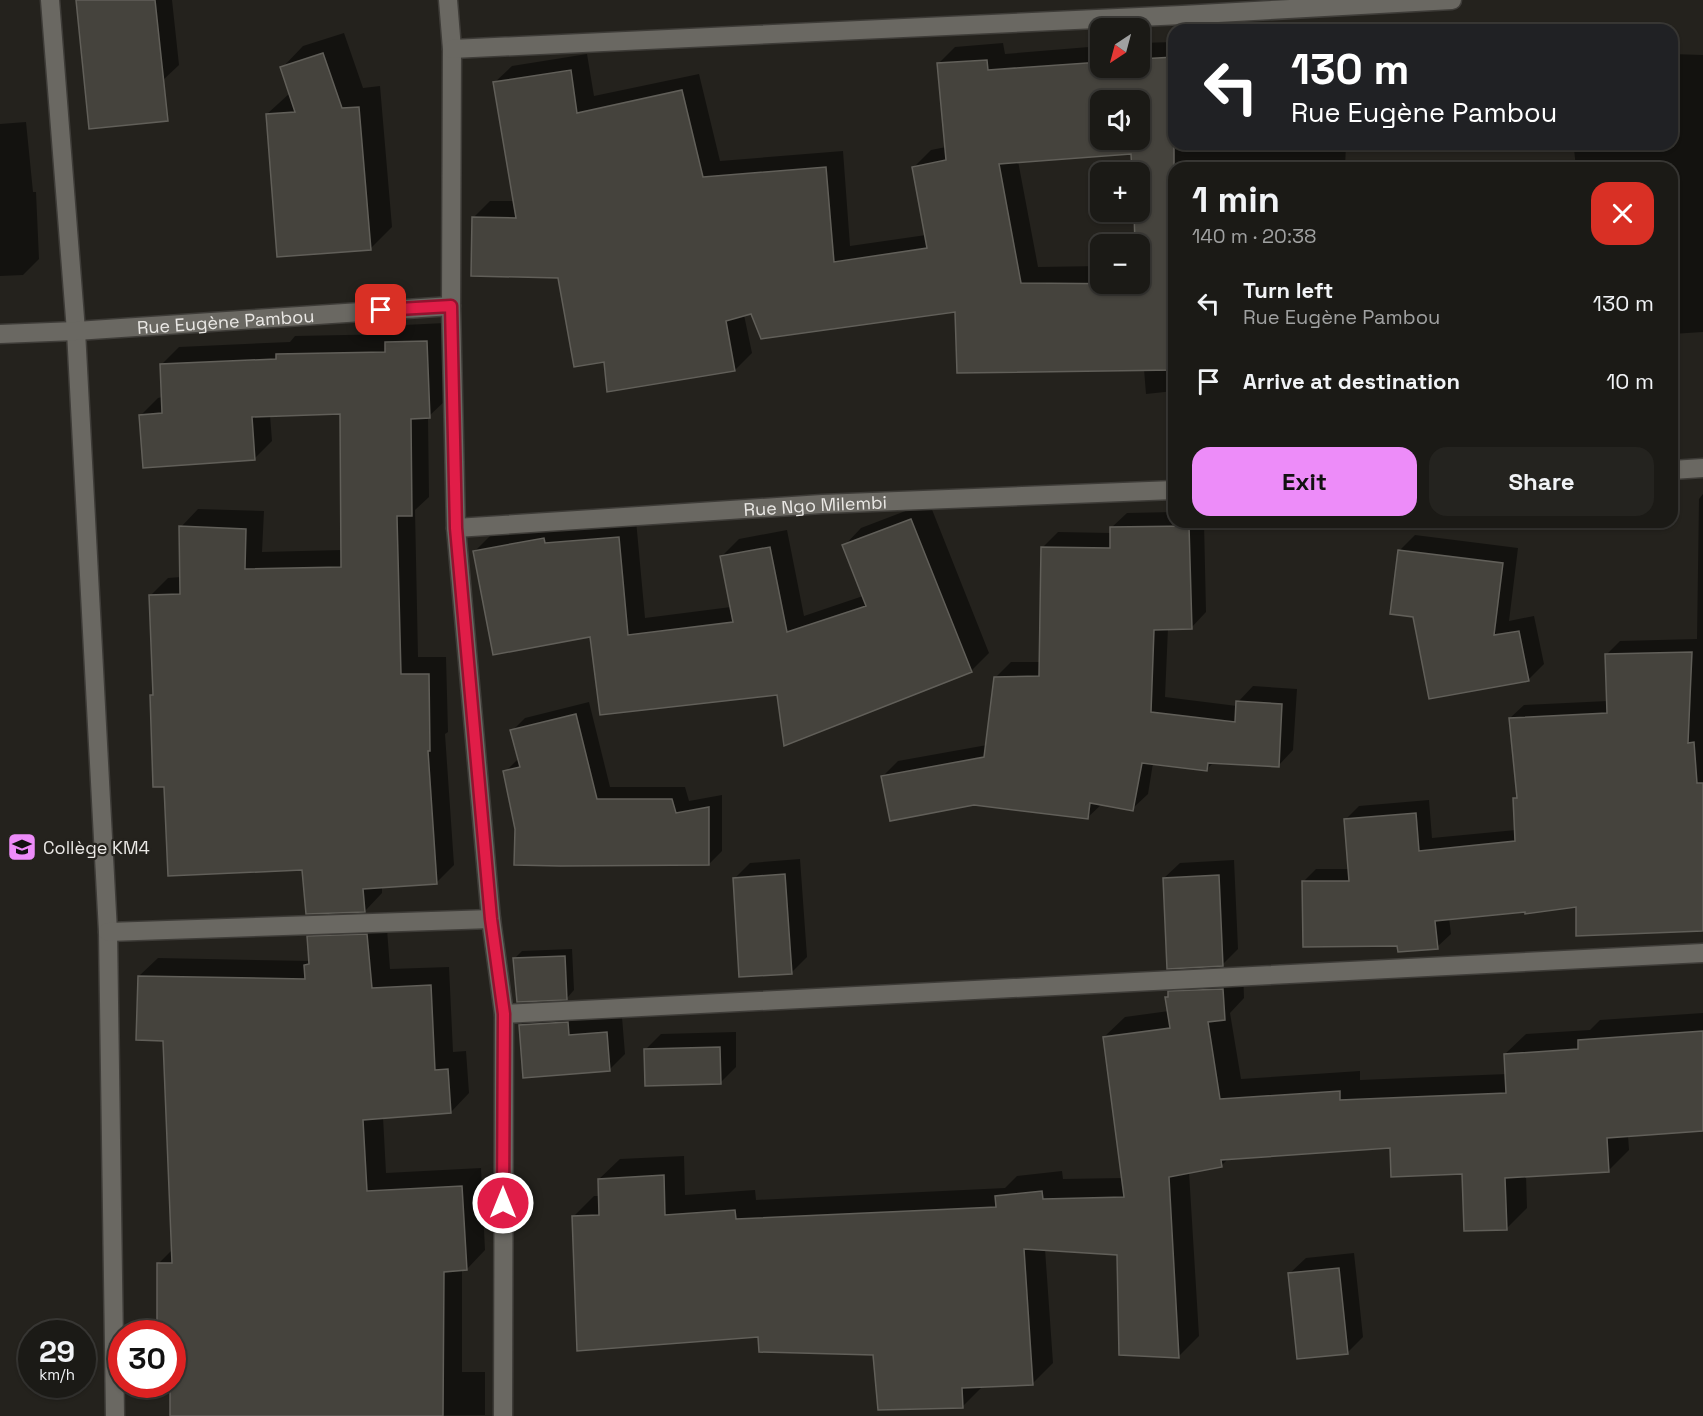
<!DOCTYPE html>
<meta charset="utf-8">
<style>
body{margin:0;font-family:"Space Grotesk",sans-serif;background:#24231f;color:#f1f3f6;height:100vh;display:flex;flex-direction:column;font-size:22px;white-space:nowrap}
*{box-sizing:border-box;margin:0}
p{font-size:20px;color:#a0a1a1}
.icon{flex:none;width:33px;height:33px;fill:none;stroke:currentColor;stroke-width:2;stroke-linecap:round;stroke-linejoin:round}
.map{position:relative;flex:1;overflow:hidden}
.sheet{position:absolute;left:1168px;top:162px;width:510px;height:366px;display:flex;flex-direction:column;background:#1b1a16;border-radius:18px;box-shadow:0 2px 4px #0004,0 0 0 2px #393835}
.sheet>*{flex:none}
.guide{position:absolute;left:1168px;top:24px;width:510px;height:126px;border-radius:18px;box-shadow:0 2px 4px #0004,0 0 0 2px #393835;background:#202124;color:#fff;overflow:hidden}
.needle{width:39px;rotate:216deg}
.tools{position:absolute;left:1090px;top:18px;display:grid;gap:12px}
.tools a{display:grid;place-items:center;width:60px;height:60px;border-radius:12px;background:#1b1a16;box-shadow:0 2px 4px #0004,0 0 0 2px #393835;font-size:30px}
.speed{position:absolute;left:18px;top:1320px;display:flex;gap:12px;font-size:30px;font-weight:700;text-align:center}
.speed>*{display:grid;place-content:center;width:78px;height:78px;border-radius:50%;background:#1b1a16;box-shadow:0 2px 4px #0004,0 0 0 2px #393835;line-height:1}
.speed small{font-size:15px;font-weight:400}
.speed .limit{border:9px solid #d22;background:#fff;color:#111}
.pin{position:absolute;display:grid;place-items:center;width:51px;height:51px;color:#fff;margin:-26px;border-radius:12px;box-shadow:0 3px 9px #0006}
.me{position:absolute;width:66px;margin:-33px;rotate:0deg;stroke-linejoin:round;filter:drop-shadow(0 0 4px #0008)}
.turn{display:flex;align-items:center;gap:21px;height:126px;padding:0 24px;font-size:27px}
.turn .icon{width:78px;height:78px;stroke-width:2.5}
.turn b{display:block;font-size:42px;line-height:51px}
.round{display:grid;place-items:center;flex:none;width:63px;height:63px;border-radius:18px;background:#24231f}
.summary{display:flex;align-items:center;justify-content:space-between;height:102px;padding:0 24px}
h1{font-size:36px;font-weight:700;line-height:45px}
.cta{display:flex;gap:12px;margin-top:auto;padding:12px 24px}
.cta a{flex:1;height:69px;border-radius:18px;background:#ed8cf9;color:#111;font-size:24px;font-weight:700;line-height:69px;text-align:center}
.cta a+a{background:#24231f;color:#f1f3f6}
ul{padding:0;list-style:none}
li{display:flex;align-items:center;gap:18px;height:78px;padding:0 24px}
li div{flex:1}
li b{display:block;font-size:22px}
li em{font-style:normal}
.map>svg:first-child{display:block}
</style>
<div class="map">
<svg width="1703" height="1416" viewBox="0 0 1703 1416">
<rect width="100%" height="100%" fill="#24221d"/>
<path fill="#0007" fill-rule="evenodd" d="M 77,0 L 172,0 L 179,65 L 162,81 Z
M 344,33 L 363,88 L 380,86 L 392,227 L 371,248 L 267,114 L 290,93 L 282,68 L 303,46 Z
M 1174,42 L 1174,144 L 1217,144 L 1275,149 L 1275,144 L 1346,144 L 1345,168 L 1174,168 L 1174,391 L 1146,394 L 1144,369 L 957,310 L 752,312 L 744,315 L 752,353 L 735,370 L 605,360 L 560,276 L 473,218 L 490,201 L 514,201 L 494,83 L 512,66 L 587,54 L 594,96 L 699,74 L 720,161 L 843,151 L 850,246 L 926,235 L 914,167 L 931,150 L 946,147 L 938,64 L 955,47 L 1003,43 L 1005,54 L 1101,46 L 1101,68 L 1140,68 L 1140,43 ZM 1101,100 L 1140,100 L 1140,140 L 1101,140 ZM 1132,152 L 1133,172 L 1140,172 L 1140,212 L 1135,212 L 1137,244 L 1140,244 L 1140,284 L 1101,284 L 1101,266 L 1038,267 L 1018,161 Z
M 1672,54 L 1703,55 L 1703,332 L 1672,334 L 1672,168 L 1576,168 L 1574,149 L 1571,149 L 1571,144 L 1672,144 Z
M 26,122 L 33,192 L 36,192 L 39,259 L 23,275 L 0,276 L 0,124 Z
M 445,323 L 447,399 L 428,417 L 429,497 L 415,510 L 418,657 L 446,657 L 448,732 L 445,734 L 454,865 L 436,883 L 382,887 L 382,893 L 365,911 L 304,868 L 165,786 L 152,696 L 154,693 L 151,595 L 168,578 L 181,577 L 181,527 L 198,509 L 264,511 L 262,552 L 342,550 L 342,412 L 270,415 L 272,441 L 254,459 L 140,416 L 158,398 L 162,397 L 161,365 L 179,347 L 290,342 L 295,336 L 395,334 L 404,325 Z
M 1703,494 L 1703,932 L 1701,932 L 1701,929 L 1577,905 L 1449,918 L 1451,934 L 1437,947 L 1399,945 L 1303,882 L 1316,869 L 1350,869 L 1346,819 L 1359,806 L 1429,800 L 1432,838 L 1516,830 L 1515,798 L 1518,795 L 1510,718 L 1524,705 L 1608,701 L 1606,655 L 1620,641 L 1697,639 L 1699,499 Z
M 929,502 L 989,653 L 971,671 L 778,693 L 592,636 L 474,552 L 492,534 L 636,520 L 645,618 L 731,607 L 721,557 L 739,539 L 787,530 L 804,616 L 863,596 L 844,546 L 861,528 Z
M 1174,512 L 1174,522 L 1204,522 L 1206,612 L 1191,628 L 1168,628 L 1165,697 L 1237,706 L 1238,702 L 1253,686 L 1297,689 L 1293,750 L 1278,766 L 1214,762 L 1207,769 L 1153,763 L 1148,794 L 1132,809 L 1102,804 L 1087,818 L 882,777 L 898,761 L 987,745 L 995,678 L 1011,662 L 1041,662 L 1043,547 L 1058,532 L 1111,533 L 1111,528 L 1127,513 Z
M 1415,535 L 1518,548 L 1509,621 L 1534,616 L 1544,664 L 1528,680 L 1399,551 Z
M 589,702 L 610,787 L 685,787 L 689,801 L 722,795 L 722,851 L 709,864 L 517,829 L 505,772 L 518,759 L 512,731 L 525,718 Z
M 800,859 L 807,957 L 791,973 L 734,879 L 750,863 Z
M 1234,860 L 1238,949 L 1222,965 L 1164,878 L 1180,863 Z
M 386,916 L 390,969 L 449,967 L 453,1052 L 466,1051 L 469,1093 L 451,1112 L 383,1117 L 386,1173 L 481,1168 L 485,1250 L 467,1269 L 462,1269 L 462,1372 L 485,1372 L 485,1415 L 172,1416 L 172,1334 L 158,1264 L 173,1249 L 165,1039 L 139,976 L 158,958 L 311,961 L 309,937 L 328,918 Z
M 572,949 L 574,990 L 567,998 L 514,959 L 522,951 Z
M 1243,969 L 1244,998 L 1230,1013 L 1241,1079 L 1360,1071 L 1360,1080 L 1507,1074 L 1505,1054 L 1526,1034 L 1590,1030 L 1600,1020 L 1703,1013 L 1703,1130 L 1628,1135 L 1629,1150 L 1609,1170 L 1526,1175 L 1527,1208 L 1506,1229 L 1463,1173 L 1391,1146 L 1229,1158 L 1221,1166 L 1189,1172 L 1199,1336 L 1179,1356 L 1118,1253 L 1045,1249 L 1053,1363 L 1033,1383 L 983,1386 L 963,1406 L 875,1354 L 760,1335 L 574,1216 L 594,1196 L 600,1196 L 599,1179 L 620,1159 L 684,1156 L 685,1195 L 755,1190 L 756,1200 L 1005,1188 L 1017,1176 L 1062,1171 L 1063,1179 L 1123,1178 L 1104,1037 L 1125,1017 L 1169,1011 L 1166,998 L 1170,995 L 1170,992 L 1190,972 Z
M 584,1007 L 585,1020 L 622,1017 L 625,1054 L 609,1070 L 520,1025 L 536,1009 Z
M 736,1032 L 736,1067 L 720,1083 L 646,1049 L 661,1034 Z
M 1354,1253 L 1363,1337 L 1347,1353 L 1290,1273 L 1306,1258 Z"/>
<path fill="#45433d" stroke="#615f59" stroke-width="1.5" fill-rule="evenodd" d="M 76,0 L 155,0 L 168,121 L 89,129 Z
M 323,53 L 342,108 L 359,107 L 371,250 L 277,257 L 266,114 L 295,112 L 280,67 Z
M 1174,57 L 1174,370 L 957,373 L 955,312 L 761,339 L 751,314 L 726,321 L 735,371 L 607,392 L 604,362 L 574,367 L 558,278 L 471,276 L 472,217 L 516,218 L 493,82 L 571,70 L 577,113 L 682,90 L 703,177 L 826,167 L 834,262 L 927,248 L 912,167 L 946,160 L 937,63 L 987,60 L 988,70 L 1101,62 L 1101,68 L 1140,68 L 1140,59 ZM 1101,100 L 1140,100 L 1140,140 L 1101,140 ZM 1131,154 L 1132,172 L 1140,172 L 1140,212 L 1134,212 L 1135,244 L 1140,244 L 1140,284 L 1021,283 L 999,164 Z
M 427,341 L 430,418 L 411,419 L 412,516 L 397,516 L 401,674 L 429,674 L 430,751 L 428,751 L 437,884 L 363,889 L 365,912 L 306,914 L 302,870 L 168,876 L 164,787 L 153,787 L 150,695 L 153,695 L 149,595 L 180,594 L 179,526 L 246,529 L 245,569 L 341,567 L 340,414 L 252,417 L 255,460 L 143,468 L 139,415 L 162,413 L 160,364 L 276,359 L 276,354 L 385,352 L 385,342 Z
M 911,519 L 972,672 L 784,746 L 777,695 L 600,715 L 590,637 L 493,655 L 473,551 L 544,538 L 545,543 L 619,537 L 628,635 L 733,622 L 720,556 L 770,547 L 787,632 L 866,606 L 842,545 Z
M 1189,526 L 1192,629 L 1154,630 L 1151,712 L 1235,722 L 1236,701 L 1282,704 L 1279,767 L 1208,763 L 1207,771 L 1142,763 L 1133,811 L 1090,803 L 1088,819 L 974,805 L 890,821 L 881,776 L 984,757 L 994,677 L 1039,676 L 1041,547 L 1110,548 L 1110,527 Z
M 1398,550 L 1503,563 L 1494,635 L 1519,631 L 1529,681 L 1429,699 L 1413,617 L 1390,614 Z
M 1692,652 L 1688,743 L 1694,742 L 1697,783 L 1703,783 L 1703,931 L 1576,936 L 1576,907 L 1525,914 L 1525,912 L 1435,921 L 1438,949 L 1398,952 L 1397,946 L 1303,947 L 1302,881 L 1349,881 L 1344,819 L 1416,813 L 1419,851 L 1515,841 L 1513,798 L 1517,798 L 1509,718 L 1607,713 L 1605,654 Z
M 576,714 L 597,799 L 672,799 L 676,813 L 709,807 L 709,865 L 560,866 L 514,865 L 515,829 L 503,771 L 520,767 L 510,730 Z
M 785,874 L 792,974 L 739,977 L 733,878 Z
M 1219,875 L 1223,966 L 1167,969 L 1163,878 Z
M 367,934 L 372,988 L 431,985 L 435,1070 L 448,1069 L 451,1113 L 363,1120 L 367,1191 L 462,1186 L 467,1270 L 444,1272 L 443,1416 L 170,1416 L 170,1384 L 172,1384 L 172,1334 L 157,1334 L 157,1263 L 172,1263 L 163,1041 L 136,1040 L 138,976 L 305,979 L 304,965 L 309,964 L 307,936 Z
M 565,956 L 567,1000 L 517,1002 L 513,958 Z
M 1223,989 L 1225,1020 L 1208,1022 L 1220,1099 L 1340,1091 L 1340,1100 L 1506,1093 L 1504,1054 L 1578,1049 L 1578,1040 L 1703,1031 L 1703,1131 L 1607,1138 L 1609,1172 L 1505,1178 L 1507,1230 L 1464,1231 L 1462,1174 L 1391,1177 L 1390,1148 L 1221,1160 L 1222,1167 L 1169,1177 L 1179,1358 L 1119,1355 L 1117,1255 L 1024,1249 L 1033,1385 L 962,1388 L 963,1408 L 878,1410 L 873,1355 L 759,1352 L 758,1337 L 577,1351 L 572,1216 L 599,1215 L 598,1179 L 664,1175 L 665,1215 L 735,1210 L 736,1219 L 996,1207 L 995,1196 L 1042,1191 L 1043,1199 L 1124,1197 L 1103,1037 L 1170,1028 L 1165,997 L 1168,997 L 1168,991 Z
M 568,1022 L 569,1035 L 607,1032 L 610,1071 L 523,1078 L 519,1025 Z
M 720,1047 L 721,1084 L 645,1086 L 644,1049 Z
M 1339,1268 L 1348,1354 L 1297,1359 L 1288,1273 Z"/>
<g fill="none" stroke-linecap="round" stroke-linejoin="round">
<g stroke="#3e3c38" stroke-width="21">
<g id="minor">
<path d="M 50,0 L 76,331 L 108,932 L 115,1416"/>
<path d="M 448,0 L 452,49 L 451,306 L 456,528 L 491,919 L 504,1014 L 503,1416"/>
<path d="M 452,49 L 1182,15 L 1452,0"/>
<path id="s1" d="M 0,334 L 76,331 L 451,306"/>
<path d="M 1672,470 L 1703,468"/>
<path id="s2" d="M 456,528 L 822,504 L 1174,490"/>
<path d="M 108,932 L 491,919"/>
<path d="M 504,1014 L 1703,953"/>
</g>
</g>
<use href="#minor" stroke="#6a6862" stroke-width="18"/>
</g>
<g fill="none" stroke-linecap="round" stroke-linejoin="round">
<g stroke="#92132f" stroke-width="15">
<path id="route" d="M 381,310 L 451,306 L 456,528 L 491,919 L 504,1014 L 503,1203"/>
</g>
<use href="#route" stroke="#e11d48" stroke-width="10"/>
</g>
<defs>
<g id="school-square" transform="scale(1.5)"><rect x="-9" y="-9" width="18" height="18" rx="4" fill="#ed8cf9" stroke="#24221d"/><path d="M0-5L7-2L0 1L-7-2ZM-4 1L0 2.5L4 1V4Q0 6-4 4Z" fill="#111"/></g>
</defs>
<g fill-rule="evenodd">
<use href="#school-square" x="22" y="847"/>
</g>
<g text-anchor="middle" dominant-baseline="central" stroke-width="4.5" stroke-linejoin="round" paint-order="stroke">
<g font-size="18" fill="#eae8e5" stroke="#24221d">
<text stroke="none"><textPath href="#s1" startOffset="226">Rue Eugène Pambou</textPath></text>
<text stroke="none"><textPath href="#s2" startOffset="360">Rue Ngo Milembi</textPath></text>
</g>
<g font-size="18" fill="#eae8e5" stroke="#24221d" text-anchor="start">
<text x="43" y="847">Collège KM4</text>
</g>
</g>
</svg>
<div class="tools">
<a><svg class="needle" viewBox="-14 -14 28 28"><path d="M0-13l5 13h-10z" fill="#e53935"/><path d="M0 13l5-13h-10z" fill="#a0a1a1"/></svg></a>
<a><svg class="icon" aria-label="sound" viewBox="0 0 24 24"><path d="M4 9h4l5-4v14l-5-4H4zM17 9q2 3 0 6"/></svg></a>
<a>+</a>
<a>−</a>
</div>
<div class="speed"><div>29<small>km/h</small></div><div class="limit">30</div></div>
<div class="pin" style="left:381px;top:310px;background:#d93025"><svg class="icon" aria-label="arrive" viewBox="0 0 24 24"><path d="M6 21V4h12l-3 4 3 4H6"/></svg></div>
<svg class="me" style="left:503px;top:1203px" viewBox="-20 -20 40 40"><circle r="17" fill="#e11d48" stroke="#fff" stroke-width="3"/><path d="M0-11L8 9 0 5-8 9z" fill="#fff"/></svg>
<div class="guide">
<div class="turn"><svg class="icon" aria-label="left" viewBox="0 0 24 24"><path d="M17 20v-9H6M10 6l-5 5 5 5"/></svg><div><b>130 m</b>Rue Eugène Pambou</div></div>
</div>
<section class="sheet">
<div class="summary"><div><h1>1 min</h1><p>140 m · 20:38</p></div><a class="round" style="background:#d93025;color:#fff"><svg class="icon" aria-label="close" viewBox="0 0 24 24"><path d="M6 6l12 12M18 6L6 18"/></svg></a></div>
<ul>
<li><svg class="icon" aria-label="left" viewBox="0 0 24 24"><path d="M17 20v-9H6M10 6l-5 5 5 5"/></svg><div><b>Turn left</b><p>Rue Eugène Pambou</p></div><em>130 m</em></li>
<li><svg class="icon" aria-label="arrive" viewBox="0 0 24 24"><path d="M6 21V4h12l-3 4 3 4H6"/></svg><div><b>Arrive at destination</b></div><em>10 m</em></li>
</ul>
<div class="cta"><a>Exit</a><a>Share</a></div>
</section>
</div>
